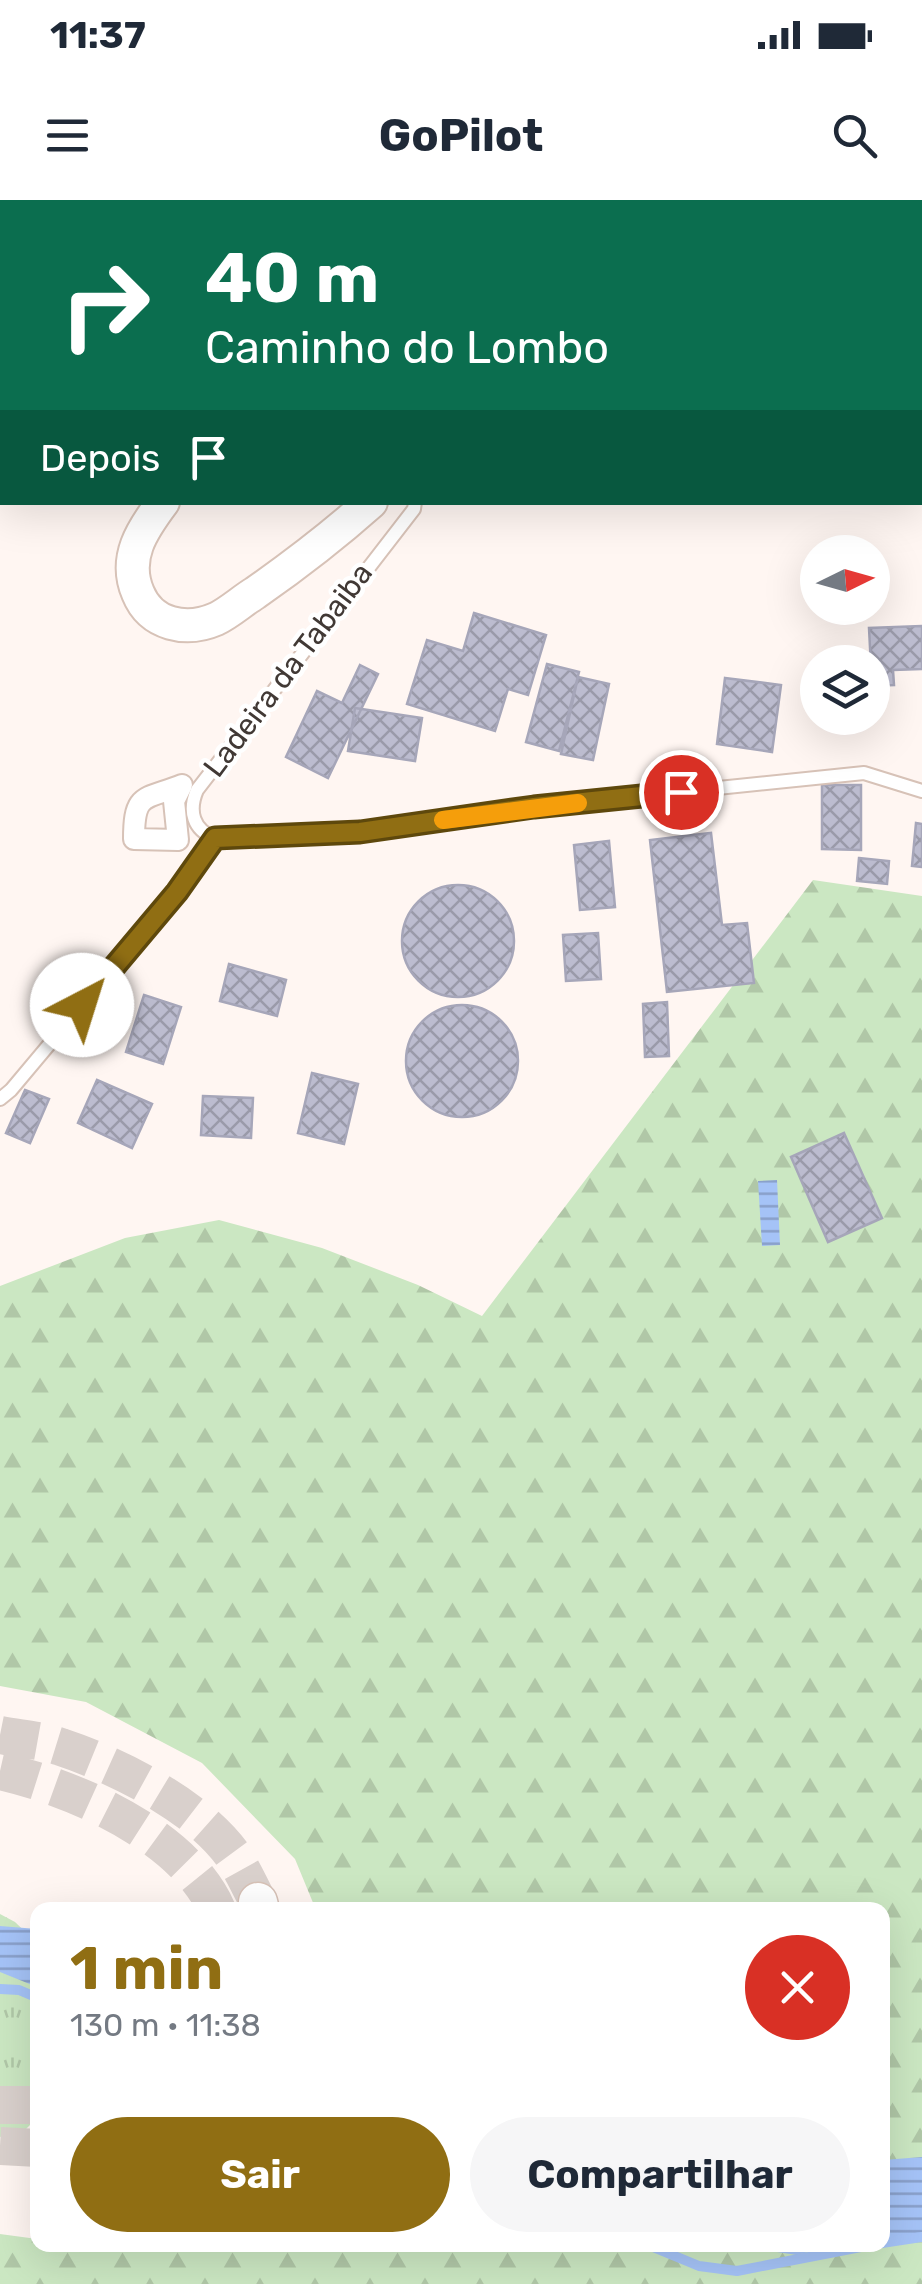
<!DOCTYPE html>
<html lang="pt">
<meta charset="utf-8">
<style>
body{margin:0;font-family:Rubik,sans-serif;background:#f6f6f7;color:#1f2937;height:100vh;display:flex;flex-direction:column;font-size:38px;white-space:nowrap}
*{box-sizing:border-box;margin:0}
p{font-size:32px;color:#747a83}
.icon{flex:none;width:55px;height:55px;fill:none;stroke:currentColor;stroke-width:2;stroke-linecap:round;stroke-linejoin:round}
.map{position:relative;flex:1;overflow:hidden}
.panel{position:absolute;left:30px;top:1702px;width:860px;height:350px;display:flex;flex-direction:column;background:#fff;border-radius:20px;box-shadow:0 10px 40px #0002}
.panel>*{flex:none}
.guide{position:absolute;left:0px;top:0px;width:922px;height:305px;box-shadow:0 10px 40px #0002;background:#0b6e4f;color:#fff;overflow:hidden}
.needle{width:65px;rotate:85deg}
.fabs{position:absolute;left:800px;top:335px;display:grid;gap:20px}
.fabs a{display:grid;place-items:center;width:90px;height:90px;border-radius:50%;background:#fff;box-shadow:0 10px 40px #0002;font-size:50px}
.pin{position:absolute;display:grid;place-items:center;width:85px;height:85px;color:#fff;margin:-42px;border:5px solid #fff;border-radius:50%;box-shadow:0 2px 10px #0007}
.me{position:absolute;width:110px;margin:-55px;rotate:40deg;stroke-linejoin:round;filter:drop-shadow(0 0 8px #0008)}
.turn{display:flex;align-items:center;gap:35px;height:210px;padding:0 40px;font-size:45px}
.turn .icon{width:130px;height:130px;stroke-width:2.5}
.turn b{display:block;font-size:70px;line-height:85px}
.then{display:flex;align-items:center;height:95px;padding:0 40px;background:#0003;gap:20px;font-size:38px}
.round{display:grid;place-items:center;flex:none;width:105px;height:105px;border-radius:52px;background:#f6f6f7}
.headline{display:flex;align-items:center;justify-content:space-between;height:170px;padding:0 40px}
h1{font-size:60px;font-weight:700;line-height:75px;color:#906e13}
.primary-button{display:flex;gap:20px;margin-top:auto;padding:20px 40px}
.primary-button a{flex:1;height:115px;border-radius:60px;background:#906e13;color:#fff;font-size:40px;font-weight:700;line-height:115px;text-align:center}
.primary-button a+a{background:#f6f6f7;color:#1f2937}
.status{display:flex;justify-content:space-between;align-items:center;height:70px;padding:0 50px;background:#fff;direction:ltr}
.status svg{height:28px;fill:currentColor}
header{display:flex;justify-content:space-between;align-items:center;height:130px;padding:0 40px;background:#fff;font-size:45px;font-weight:700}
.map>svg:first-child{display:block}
</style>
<div class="status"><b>11:37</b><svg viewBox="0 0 49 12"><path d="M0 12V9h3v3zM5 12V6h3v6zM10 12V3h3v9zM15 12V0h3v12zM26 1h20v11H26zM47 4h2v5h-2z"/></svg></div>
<header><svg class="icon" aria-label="menu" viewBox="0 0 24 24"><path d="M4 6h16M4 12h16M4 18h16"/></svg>GoPilot<svg class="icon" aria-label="search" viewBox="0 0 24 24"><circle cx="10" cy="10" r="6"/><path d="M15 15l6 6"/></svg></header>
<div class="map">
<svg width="922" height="2084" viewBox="0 0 922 2084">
<defs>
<pattern id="grass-tufts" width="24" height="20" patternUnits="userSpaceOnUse" patternTransform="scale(2.5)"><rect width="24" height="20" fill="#cbe7c2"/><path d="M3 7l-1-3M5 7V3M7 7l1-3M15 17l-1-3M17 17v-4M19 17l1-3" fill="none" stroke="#b0c7a7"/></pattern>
<pattern id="forest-firs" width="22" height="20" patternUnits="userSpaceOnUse" patternTransform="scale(2.5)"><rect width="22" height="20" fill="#cbe7c2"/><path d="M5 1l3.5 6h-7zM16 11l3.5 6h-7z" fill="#b0c7a7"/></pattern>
<pattern id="water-rules" width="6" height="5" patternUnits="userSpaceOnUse" patternTransform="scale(2.5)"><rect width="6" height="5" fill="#a5c3f7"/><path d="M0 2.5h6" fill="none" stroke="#889fc9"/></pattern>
<pattern id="building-cross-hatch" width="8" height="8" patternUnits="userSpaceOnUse" patternTransform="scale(2.5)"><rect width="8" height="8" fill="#bcbccf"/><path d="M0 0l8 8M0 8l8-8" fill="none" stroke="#9a9aa9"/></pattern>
</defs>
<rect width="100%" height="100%" fill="#fff6f2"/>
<path fill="url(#grass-tufts)" d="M 0,1714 L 15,1722 L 38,1744 L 37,1918 L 24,1931 L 0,1937 Z"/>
<path fill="url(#forest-firs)" d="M 813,680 L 922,696 L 922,2084 L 0,2084 L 0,2034 L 37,2039 L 38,2045 C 60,2045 115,2052 131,2045 L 882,2045 L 882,1710 L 316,1710 L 295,1659 L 202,1563 L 86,1502 L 0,1486 L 0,1086 L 125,1038 L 219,1020 L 322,1048 L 418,1085 L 482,1116 Z"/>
<path fill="url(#water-rules)" d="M 777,980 L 780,1045 L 762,1046 L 758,981 Z
M 0,1726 L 37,1729 L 37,1787 L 0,1772 Z
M 922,1957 L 922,2033 L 918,2038 L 883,2042 L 883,1960 Z
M 731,2045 L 833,2045 L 797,2055 Z"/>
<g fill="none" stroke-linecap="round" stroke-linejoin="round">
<path stroke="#a5c3f7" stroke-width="10" d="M 304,0 L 316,0
M 798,0 L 802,2
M 194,2 L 198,0
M 920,52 L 922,52
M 0,179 L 2,177
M 0,1789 L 19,1790 L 38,1798
M 882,2043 L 922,2037
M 648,2045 L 699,2066 L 737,2071 L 871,2045"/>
</g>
<path fill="url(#building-cross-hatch)" stroke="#a6a6b9" stroke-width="2.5" d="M 920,124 L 922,125 L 922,194 L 920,193 Z
M 474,413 L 546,435 L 528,495 L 508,489 L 495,531 L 407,504 L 427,440 L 463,451 Z
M 922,426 L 922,469 L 893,470 L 894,485 L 872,486 L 869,428 Z
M 547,464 L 579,472 L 559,551 L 526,542 Z
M 360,465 L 378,474 L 328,578 L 286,557 L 317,491 L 342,503 Z
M 578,477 L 609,484 L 593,560 L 561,554 Z
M 725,478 L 781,485 L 772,552 L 717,544 Z
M 355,508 L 422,518 L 415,561 L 348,551 Z
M 822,585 L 861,585 L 861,650 L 822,649 Z
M 916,623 L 922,624 L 922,667 L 912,666 Z
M 711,633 L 722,725 L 747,723 L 754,783 L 667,792 L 650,640 Z
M 609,641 L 615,707 L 580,710 L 574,645 Z
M 859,658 L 889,661 L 887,684 L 857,681 Z
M402 741a56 56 0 1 1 112 0a56 56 0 1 1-112 0Z
M 598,733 L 601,779 L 566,781 L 563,735 Z
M 229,764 L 286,780 L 277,816 L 220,801 Z
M 144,795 L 181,807 L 163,864 L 126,852 Z
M 667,802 L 669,856 L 645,857 L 643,804 Z
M406 861a56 56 0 1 1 112 0a56 56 0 1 1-112 0Z
M 312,873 L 358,884 L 344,944 L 298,933 Z
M 97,880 L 152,904 L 132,948 L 78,923 Z
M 25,890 L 49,899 L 30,943 L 6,933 Z
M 203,896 L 253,898 L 251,938 L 201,935 Z
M 844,933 L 882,1018 L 828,1042 L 791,957 Z"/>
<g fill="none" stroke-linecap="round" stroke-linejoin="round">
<path stroke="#d9d0cc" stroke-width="38" stroke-dasharray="38 19" stroke-linecap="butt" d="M 0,1535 C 20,1539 42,1540 61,1547 C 118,1566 196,1605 232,1654 C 242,1669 250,1686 258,1702
M 0,1571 C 75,1588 185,1636 217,1710
M 0,1905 L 38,1905
M 0,1946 L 38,1948"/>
<g stroke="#d7c2b7" stroke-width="16">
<path id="service" d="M 513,2 L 515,0
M 215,638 L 360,632 L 534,607 L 864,573 L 922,591
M 215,638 C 193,630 188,611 197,590 L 414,309 L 415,302
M 0,899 L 11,890 L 177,692 L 215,638"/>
</g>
<g stroke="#d7c2b7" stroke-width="24">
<path id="pedestrian" d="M 182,585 L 174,601 L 178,640 L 134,639 C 134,592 144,600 182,585 Z"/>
</g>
<g stroke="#d7c2b7" stroke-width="29">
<path id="minor" d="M 0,87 L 2,87"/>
</g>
<g stroke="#d7c2b7" stroke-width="36">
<path id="tertiary" d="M 920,102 L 922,102
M 0,210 L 2,209
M 163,302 C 142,330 123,358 138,393 C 151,425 186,432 216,419 C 229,413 242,401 255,393 C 295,365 334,335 371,302"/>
</g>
<g stroke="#d7c2b7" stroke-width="41">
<path id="secondary" d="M 258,1702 L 260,1710"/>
</g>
<use href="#service" stroke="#fff" stroke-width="12"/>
<use href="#pedestrian" stroke="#fff" stroke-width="20"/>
<use href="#minor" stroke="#fff" stroke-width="25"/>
<use href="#tertiary" stroke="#fff" stroke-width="32"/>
<use href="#secondary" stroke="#fff" stroke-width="38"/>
</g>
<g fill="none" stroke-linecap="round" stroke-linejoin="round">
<g stroke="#5e480c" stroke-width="25">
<path id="route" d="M 82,805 L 177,692 L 215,638 L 360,632 L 534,607 L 681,592"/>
</g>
<use href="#route" stroke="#906e13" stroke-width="18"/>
<path stroke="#f59e0b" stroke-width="18" d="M 443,620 L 578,603"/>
</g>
<g text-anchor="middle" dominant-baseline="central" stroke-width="9" stroke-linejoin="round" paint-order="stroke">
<g font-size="30" fill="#413935" stroke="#fff">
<text transform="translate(288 470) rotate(-53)">Ladeira da Tabaiba</text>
</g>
</g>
</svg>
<div class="fabs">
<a><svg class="needle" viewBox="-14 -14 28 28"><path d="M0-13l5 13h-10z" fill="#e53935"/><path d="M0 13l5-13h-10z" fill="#747a83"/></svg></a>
<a><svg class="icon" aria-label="layers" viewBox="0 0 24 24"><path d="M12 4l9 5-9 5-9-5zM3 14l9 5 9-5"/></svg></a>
</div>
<div class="pin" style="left:681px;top:592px;background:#d93025"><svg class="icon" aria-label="arrive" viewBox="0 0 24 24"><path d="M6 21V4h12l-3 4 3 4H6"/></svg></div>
<svg class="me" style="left:82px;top:805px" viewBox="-20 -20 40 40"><circle r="19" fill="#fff"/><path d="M0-13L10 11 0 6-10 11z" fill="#906e13"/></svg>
<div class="guide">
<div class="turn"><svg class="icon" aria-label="right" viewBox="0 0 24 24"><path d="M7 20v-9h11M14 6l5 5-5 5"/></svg><div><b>40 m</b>Caminho do Lombo</div></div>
<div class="then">Depois<svg class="icon" aria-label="arrive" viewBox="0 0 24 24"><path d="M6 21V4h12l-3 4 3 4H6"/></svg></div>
</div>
<section class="panel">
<div class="headline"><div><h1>1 min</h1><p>130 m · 11:38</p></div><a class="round" style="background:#d93025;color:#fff"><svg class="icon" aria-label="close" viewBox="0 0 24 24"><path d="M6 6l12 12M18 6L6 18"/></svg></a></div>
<div class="primary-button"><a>Sair</a><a>Compartilhar</a></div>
</section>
</div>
